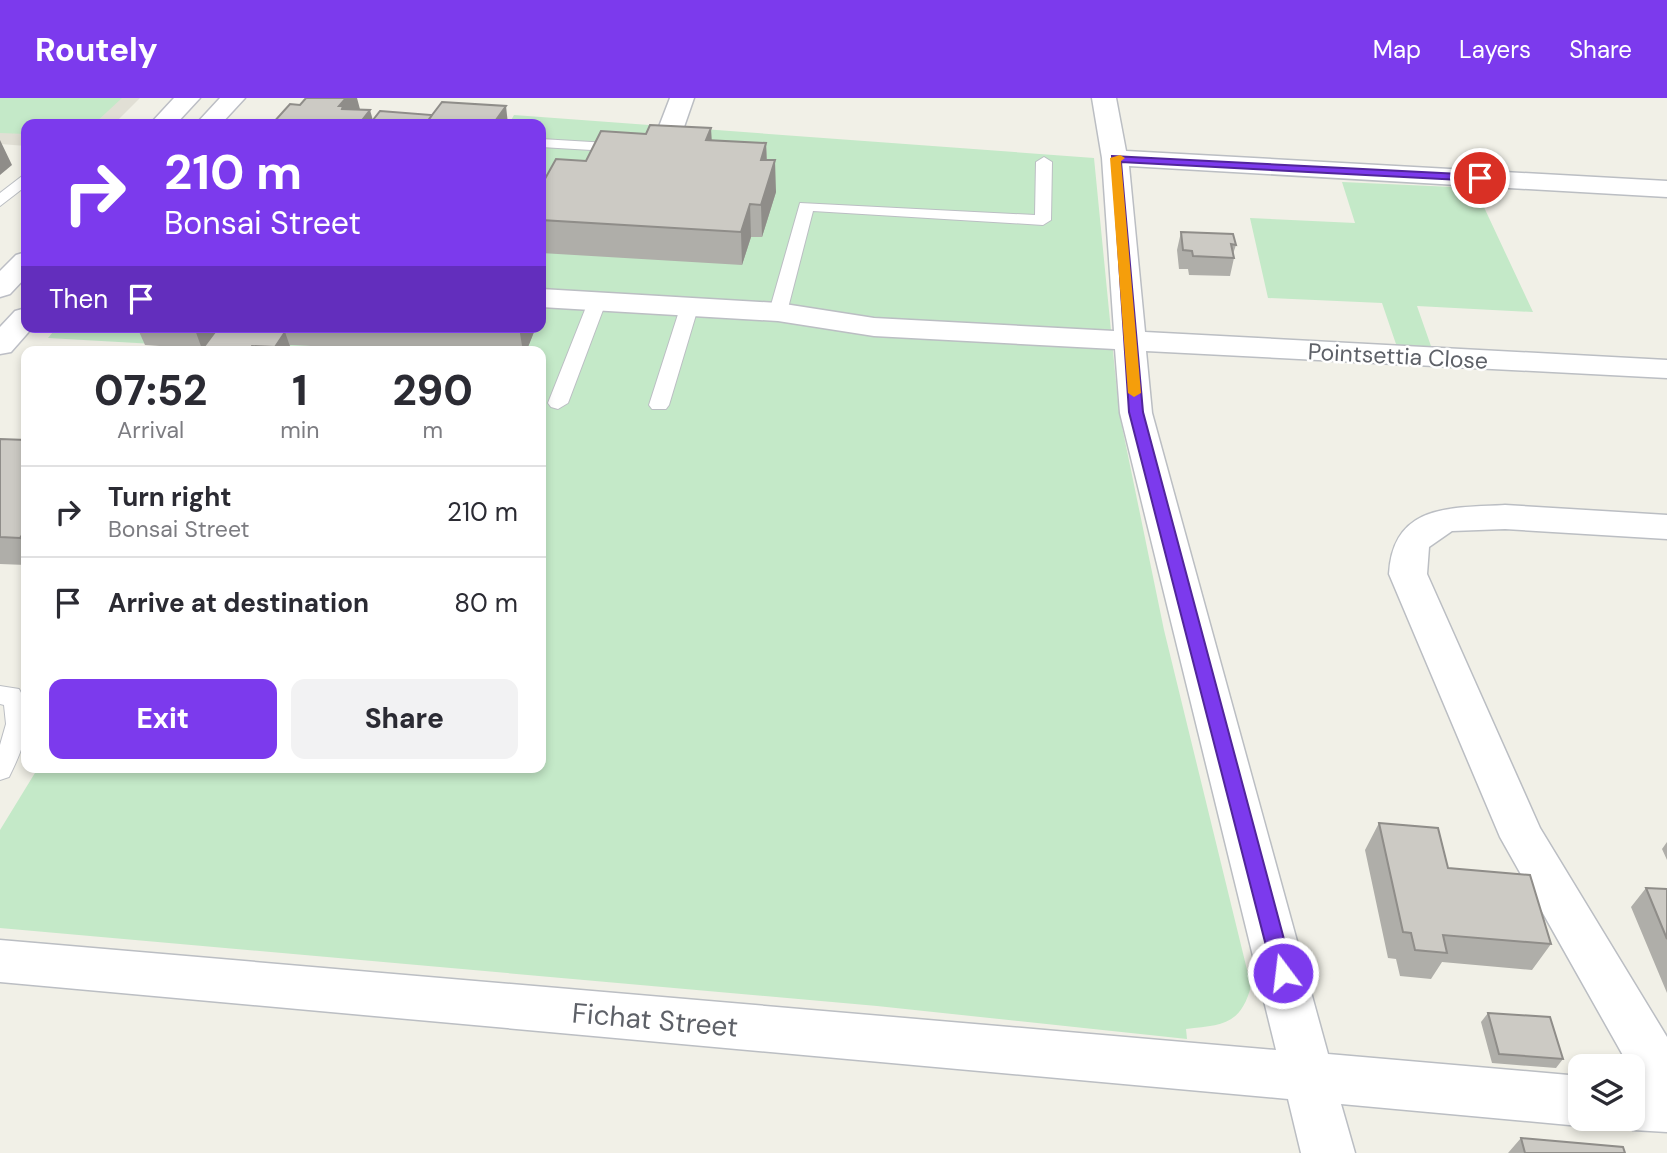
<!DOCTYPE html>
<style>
body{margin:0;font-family:"DM Sans",sans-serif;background:#f2f2f3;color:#2b2b33;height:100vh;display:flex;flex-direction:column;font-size:26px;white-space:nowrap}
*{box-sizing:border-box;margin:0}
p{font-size:23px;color:#7c7c81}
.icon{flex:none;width:38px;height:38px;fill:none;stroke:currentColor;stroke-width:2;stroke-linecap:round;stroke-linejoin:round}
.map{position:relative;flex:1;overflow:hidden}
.drawer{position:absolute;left:21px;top:248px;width:525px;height:427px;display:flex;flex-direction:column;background:#fff;border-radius:14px;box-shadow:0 4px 10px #0003}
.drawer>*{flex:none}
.banner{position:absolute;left:21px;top:21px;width:525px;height:214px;border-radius:14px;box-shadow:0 4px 10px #0003;background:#7c3aed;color:#fff;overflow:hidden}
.tools{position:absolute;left:1568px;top:956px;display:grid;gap:14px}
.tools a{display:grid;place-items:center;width:77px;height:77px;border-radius:14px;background:#fff;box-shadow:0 4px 10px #0003;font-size:35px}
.pin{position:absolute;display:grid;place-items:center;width:60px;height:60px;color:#fff;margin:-30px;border:4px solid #fff;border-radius:50%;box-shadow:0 2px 7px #0007}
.me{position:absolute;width:77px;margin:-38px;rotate:345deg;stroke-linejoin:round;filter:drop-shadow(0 0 5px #0008)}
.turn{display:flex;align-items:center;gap:24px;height:147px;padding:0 28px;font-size:32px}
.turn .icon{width:91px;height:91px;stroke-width:2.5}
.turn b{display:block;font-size:49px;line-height:60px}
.then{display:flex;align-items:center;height:66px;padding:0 28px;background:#0003;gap:14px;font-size:26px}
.eta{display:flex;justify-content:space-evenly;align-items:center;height:119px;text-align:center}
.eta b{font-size:42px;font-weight:800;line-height:49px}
.primary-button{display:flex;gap:14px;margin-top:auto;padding:14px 28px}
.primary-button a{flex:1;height:80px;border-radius:14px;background:#7c3aed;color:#fff;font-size:28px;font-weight:800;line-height:80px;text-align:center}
.primary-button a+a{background:#f2f2f3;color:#2b2b33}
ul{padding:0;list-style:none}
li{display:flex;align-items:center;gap:21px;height:91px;padding:0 28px;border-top:2px solid #e1e1e2}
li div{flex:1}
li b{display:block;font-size:26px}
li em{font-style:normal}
header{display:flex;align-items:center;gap:42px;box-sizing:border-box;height:98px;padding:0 35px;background:#7c3aed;color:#fff}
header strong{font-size:33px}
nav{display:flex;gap:38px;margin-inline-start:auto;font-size:24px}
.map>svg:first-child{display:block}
</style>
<header>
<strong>Routely</strong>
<nav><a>Map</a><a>Layers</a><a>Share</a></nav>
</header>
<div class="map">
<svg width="1667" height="1055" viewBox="0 0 1667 1055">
<rect width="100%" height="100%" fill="#f1f0e7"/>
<path fill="#e1dfd5" d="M 0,0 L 140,0 L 114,26 L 26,26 L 26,48 L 0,46 Z"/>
<path fill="#c4e9c8" d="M 0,0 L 122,0 L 94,26 L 26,26 L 26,36 L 0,35 Z
M 514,17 L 1094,60 L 1119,314 L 1164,532 L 1251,888 C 1241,927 1222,927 1186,931 L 1187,941 L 877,908 L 0,830 L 0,732 L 38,670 L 541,670 L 541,254 L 295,254 L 48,240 L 57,229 L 541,229 L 541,26 L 509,26 Z
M 1342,84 L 1475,90 L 1533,214 L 1417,208 L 1432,251 L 1397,249 L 1382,205 L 1268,200 L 1250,120 L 1355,125 Z"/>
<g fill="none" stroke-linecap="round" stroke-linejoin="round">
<g stroke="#bbbec3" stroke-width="2">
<path id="service" d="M 541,41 L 625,46 L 632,50 L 625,54 L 541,49 Z
M 1044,59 L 1052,64 L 1051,122 L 1043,127 L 813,113 L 787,214 L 778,219 L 769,214 L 800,105 L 1035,117 L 1036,64 Z
M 26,75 L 26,88 L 0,108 L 0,95 Z
M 597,199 L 606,204 L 568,305 L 558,311 L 551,309 L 548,305 L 588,204 Z
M 689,205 L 698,210 L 669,307 L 666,311 L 652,311 L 649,307 L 680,210 Z
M 0,588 L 19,591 C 36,620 23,651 9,679 L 0,682 L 0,647 L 6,626 L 4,607 L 0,606 Z"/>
</g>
<g stroke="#bbbec3" stroke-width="3">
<path id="minor" d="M 670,0 L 694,0 L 676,52 L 672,57 L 654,57 L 650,52 Z
M 1092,0 L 1116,0 L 1126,53 L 1667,83 L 1667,99 L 1129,68 L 1145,234 L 1667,262 L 1667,280 L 1146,253 L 1152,315 L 1328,956 L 1580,978 L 1580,1020 L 1598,1021 L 1580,1028 L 1341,1006 L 1355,1055 L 1301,1055 L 1288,1001 L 0,884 L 0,842 L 1276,952 L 1120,315 L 1115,251 L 874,238 L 778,223 L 541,209 L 541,191 L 778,205 L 874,220 L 1114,233 L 1102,60 Z
M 1505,407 L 1667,417 L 1667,441 L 1505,431 L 1452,433 L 1429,449 L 1427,476 L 1540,730 L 1667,939 L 1667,1034 L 1633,1032 L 1615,1025 L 1613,1020 L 1633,1020 L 1633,982 L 1637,982 L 1633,968 L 1629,968 L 1500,739 L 1389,476 C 1393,406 1450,410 1505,407 Z"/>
</g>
<g stroke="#bcbec5" stroke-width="3">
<path id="secondary" d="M 174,0 L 200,0 L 176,26 L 150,26 Z
M 220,0 L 245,0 L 221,26 L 196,26 Z
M 26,154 L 26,179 L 10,196 L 0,199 L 0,173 L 16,157 Z
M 26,210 L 26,229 L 33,229 L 11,254 L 0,256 L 0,229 L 15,213 Z"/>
</g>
<use href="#service" fill="#fff" fill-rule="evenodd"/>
<use href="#minor" fill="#fff" fill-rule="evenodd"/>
<use href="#secondary" fill="#fff" fill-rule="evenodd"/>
</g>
<path fill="#afaea9" d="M 712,43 L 766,45 L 767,62 L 776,94 L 762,139 L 751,139 L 742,167 L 541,155 L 541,88 L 586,63 Z
M 1181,134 L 1236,147 L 1233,156 L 1234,160 L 1230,178 L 1189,177 L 1188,171 L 1179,171 L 1177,152 Z
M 137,229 L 219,229 L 218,230 L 261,233 L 260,229 L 536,229 L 526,254 L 437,254 L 290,247 L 292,254 L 200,254 L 202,251 L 145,247 Z
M 0,341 L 26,342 L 26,467 L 0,466 Z
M 1379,725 L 1448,770 L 1551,846 L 1532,872 L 1442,864 L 1431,881 L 1400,878 L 1396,861 L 1388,860 L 1365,752 Z
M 1667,744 L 1667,762 L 1662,751 Z
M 1646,790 L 1667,791 L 1667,895 L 1631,809 Z
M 1488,915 L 1563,961 L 1556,970 L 1492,965 L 1481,924 Z
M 1521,1040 L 1625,1055 L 1508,1055 Z"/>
<path fill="#8f8d89" d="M 346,0 L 357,0 L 361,15 L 352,26 L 339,8 Z
M 506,8 L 508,26 L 493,26 Z
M 370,12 L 374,26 L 359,26 Z
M 711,30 L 713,62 L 706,42 Z
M 0,42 L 12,67 L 0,77 Z
M 766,45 L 767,77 L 761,62 Z
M 775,62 L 776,94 L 762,139 L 761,107 Z
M 750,106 L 751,139 L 742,167 L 741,134 Z
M 194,229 L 219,229 L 202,251 Z
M 519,229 L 536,229 L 526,254 L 523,254 Z
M 285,234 L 292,254 L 276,254 L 275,249 Z
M 26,431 L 26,451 L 20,440 Z"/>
<path fill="#cccac4" stroke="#8f8d89" stroke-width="2" d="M 306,0 L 346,0 L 339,8 L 343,8 L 342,11 L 370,12 L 359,26 L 272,26 L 290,6 L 300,7 Z
M 442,4 L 506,8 L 493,26 L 449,26 L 426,25 Z
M 380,13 L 432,17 L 426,26 L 374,26 L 373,22 Z
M 650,27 L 711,30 L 706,42 L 766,45 L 761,62 L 775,62 L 761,107 L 750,106 L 741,134 L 541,122 L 541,88 L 556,61 L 586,63 L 601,33 L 646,36 Z
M 1181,134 L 1233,136 L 1236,147 L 1231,146 L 1234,160 L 1193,158 L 1192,153 L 1183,152 Z
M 218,230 L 285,234 L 275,249 L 252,248 L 248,254 L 200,254 Z
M 0,341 L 26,342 L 26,431 L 20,440 L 0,439 Z
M 1379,725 L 1438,730 L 1448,770 L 1530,777 L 1551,846 L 1443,837 L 1447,855 L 1415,852 L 1411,835 L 1403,834 Z
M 1646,790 L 1667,791 L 1667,841 Z
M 1488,915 L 1550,919 L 1563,961 L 1499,956 Z
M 1521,1040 L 1623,1049 L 1625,1055 L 1525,1055 Z"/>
<path fill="#7c3aed" stroke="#51269a" stroke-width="2" d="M 1112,58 L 1480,77 L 1485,80 L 1480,83 L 1121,64 L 1143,314 L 1293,875 L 1290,881 L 1283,884 L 1276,881 L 1273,875 L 1129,314 Z"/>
<path fill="#f59e0b" d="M 1120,57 L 1125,60 L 1121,63 L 1141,295 L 1134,299 L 1128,295 L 1110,60 Z"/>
<g text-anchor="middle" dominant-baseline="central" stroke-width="5" stroke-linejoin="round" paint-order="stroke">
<g font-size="23" fill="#5e6168" stroke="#fff">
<text transform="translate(1398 258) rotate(3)">Pointsettia Close</text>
</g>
<g font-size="28" fill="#5e6168" stroke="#fff">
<text transform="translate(655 922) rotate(5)">Fichat Street</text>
</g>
</g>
</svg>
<div class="tools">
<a><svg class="icon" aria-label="layers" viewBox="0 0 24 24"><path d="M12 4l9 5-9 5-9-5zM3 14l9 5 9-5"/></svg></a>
</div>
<div class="pin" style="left:1480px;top:80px;background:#d93025"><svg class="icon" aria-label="arrive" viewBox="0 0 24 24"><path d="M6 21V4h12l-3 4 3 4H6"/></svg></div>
<svg class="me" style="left:1283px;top:875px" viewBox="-20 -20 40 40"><circle r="17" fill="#7c3aed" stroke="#fff" stroke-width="3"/><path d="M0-11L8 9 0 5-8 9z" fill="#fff"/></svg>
<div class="banner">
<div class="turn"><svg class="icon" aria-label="right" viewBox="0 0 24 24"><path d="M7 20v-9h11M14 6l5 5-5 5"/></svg><div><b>210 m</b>Bonsai Street</div></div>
<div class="then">Then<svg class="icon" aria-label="arrive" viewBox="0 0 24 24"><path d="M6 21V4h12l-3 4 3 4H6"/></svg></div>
</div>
<section class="drawer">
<div class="eta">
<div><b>07:52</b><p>Arrival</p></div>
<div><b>1</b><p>min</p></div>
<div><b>290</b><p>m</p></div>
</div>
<ul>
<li><svg class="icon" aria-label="right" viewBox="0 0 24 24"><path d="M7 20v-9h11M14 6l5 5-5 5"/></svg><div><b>Turn right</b><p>Bonsai Street</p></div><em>210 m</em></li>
<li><svg class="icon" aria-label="arrive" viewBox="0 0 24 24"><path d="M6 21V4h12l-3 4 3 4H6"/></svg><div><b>Arrive at destination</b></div><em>80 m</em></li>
</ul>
<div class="primary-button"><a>Exit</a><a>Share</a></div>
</section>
</div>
